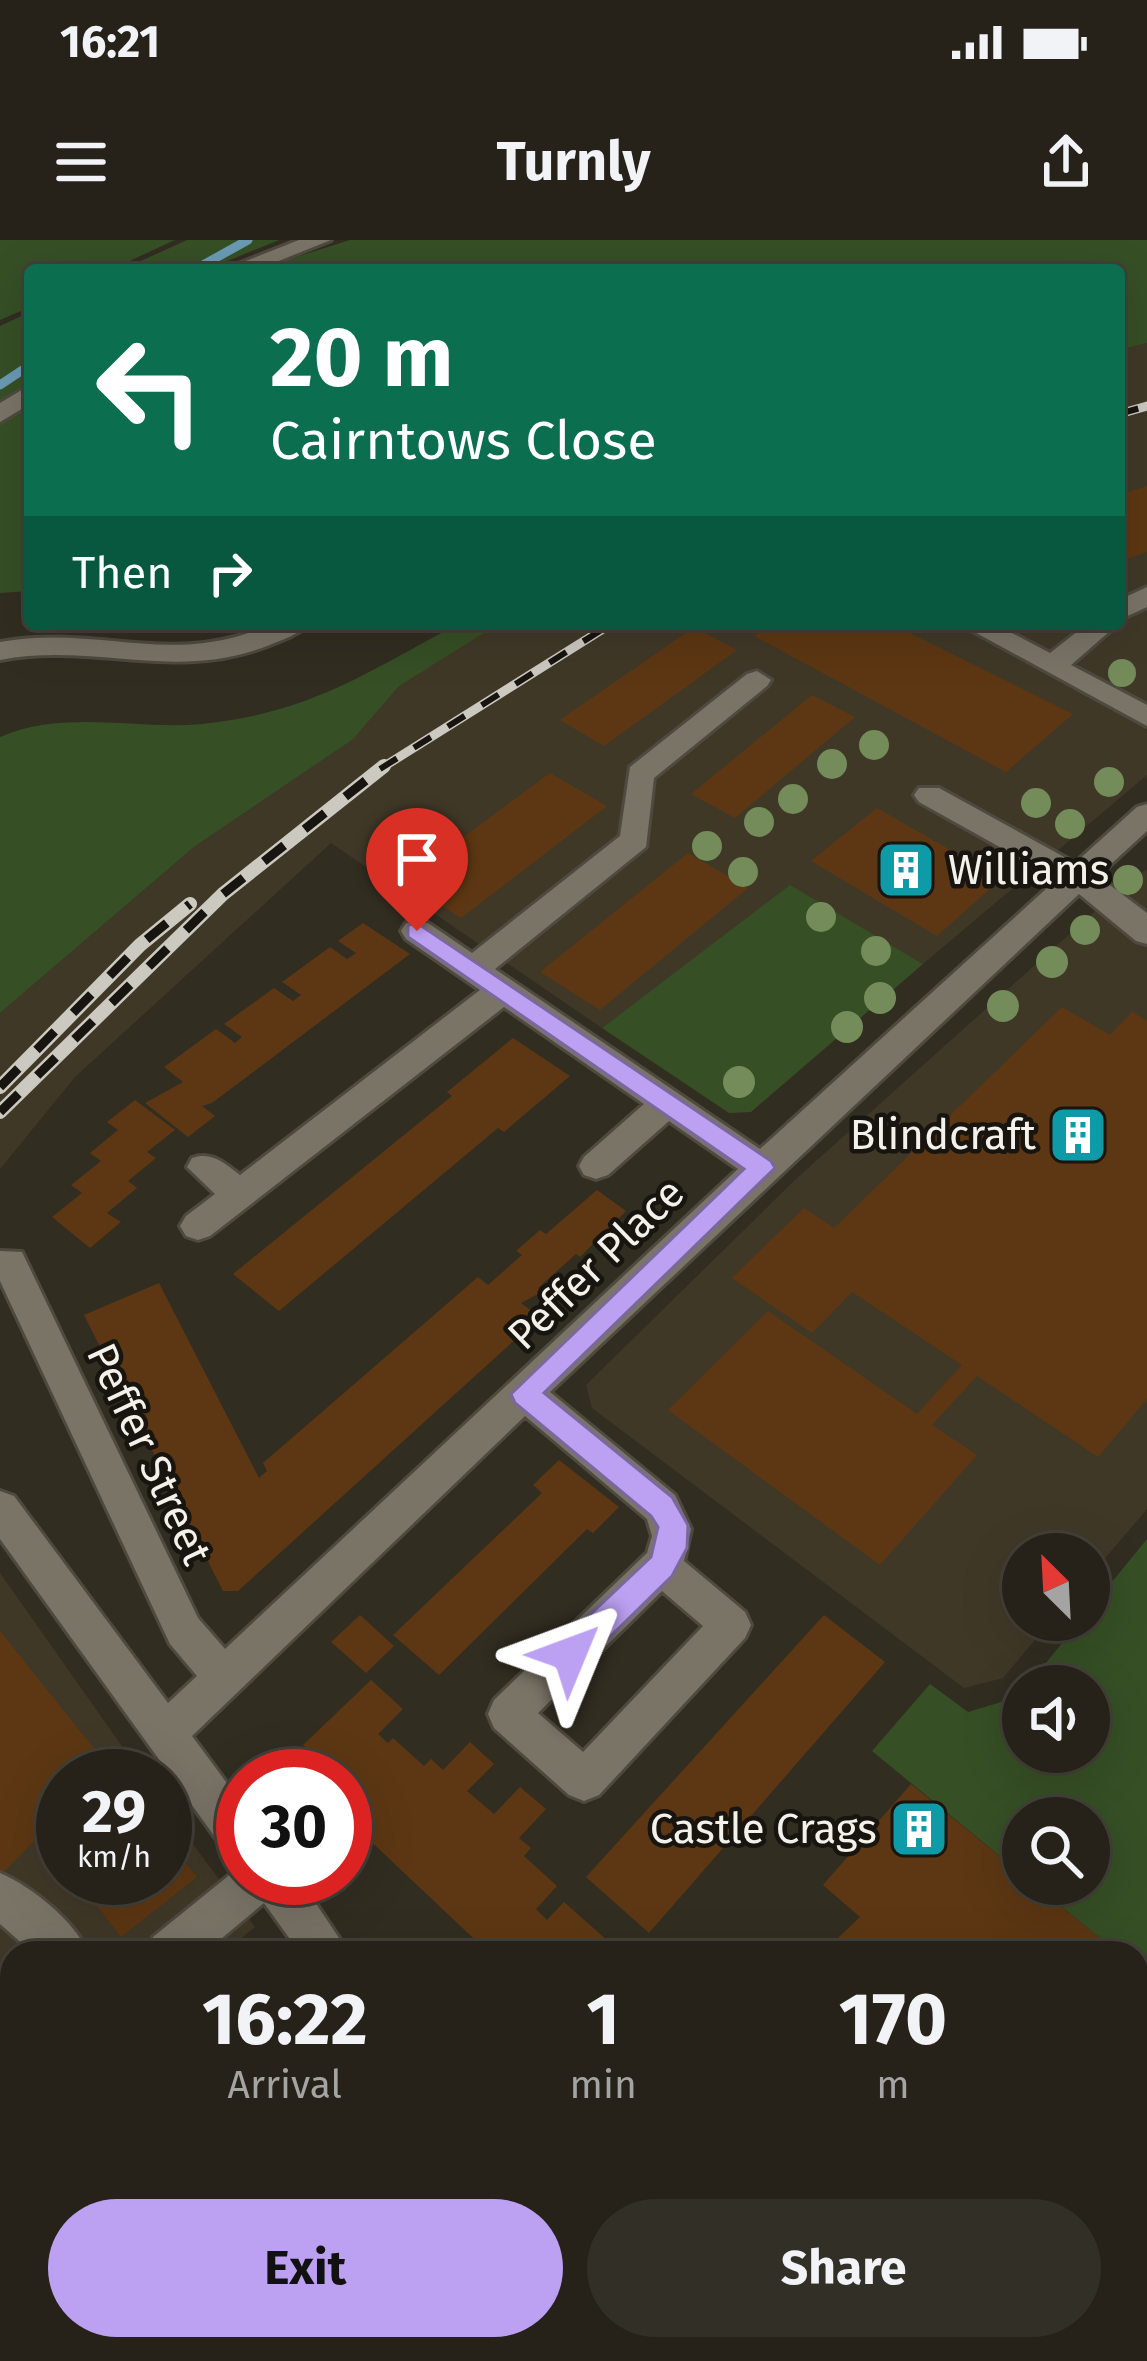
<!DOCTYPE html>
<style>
body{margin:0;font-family:"Fira Sans",sans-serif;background:#322f26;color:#f1f3f6;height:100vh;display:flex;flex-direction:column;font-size:45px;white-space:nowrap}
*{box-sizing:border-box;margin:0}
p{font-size:39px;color:#a4a4a2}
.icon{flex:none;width:66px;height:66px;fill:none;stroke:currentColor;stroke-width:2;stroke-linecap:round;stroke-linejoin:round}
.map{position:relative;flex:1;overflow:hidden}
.panel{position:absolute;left:0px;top:1701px;width:1149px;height:420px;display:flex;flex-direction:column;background:#262219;border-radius:36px 36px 0 0;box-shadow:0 12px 48px #0002,0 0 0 3px #423f38}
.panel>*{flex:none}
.guide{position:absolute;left:24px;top:24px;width:1101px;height:366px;border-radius:12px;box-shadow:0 12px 48px #0002,0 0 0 3px #423f38;background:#0b6e4f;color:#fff;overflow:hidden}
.needle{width:78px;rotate:336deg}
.tools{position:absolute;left:1002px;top:1293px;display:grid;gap:24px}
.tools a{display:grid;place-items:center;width:108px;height:108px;border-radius:50%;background:#262219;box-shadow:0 12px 48px #0002,0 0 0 3px #423f38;font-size:60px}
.speed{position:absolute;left:36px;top:1509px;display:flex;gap:24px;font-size:60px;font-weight:700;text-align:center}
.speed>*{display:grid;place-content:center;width:156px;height:156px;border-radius:50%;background:#262219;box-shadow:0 12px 48px #0002,0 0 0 3px #423f38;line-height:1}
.speed small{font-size:30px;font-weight:400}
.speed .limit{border:18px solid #d22;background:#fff;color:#111}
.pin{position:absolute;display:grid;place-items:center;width:102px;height:102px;color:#fff;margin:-123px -51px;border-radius:50% 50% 50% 0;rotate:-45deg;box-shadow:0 0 12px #0007}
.pin .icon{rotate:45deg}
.me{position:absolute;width:132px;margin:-66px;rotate:46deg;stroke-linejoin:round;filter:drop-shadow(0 0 9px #0008)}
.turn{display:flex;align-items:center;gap:42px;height:252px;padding:0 48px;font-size:54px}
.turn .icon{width:156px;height:156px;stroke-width:2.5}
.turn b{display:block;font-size:84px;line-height:102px}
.then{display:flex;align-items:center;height:114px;padding:0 48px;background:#0003;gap:24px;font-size:45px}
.eta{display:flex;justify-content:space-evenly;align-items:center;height:204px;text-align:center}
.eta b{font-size:72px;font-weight:700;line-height:84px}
.cta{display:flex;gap:24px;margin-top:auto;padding:24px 48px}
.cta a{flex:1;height:138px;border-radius:72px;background:#bca0f2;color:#111;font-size:48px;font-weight:700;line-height:138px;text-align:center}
.cta a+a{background:#322f26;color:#f1f3f6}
.status{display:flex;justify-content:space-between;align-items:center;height:84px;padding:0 60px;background:#262219;direction:ltr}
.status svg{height:33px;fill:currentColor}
header{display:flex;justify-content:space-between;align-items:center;height:156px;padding:0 48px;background:#262219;font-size:54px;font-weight:700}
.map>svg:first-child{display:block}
</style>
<div class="status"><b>16:21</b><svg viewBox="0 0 49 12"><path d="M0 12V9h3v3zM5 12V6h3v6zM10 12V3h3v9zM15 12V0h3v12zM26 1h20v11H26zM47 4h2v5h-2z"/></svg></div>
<header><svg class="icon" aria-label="menu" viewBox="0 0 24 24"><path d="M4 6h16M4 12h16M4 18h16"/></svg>Turnly<svg class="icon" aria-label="share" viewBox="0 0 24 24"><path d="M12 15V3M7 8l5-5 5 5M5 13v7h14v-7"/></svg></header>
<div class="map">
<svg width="1147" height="2121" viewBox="0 0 1147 2121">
<rect width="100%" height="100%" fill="#322d21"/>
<path fill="#403827" d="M 1147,103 L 1147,535 L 923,724 L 790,646 L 602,788 L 331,603 L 75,837 L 0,929 L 0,773 L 194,607 L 352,500 L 369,454 L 495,384 L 1119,384 L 1119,110 Z
M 1147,629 L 1147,1269 L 1089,1337 L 1089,1314 L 1023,1314 L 1023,1380 L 1052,1380 L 1003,1438 L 964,1448 L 592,1168 L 586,1145 L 796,939 L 1122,647 Z
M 0,1333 L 143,1536 L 63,1536 L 63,1638 L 165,1638 L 165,1567 L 255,1687 L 223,1713 L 12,1713 L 12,2063 L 0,2076 Z"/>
<path fill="#364f25" d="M 0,0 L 175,0 L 110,30 L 30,30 L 30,67 L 0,80 Z
M 187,0 L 279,0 L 205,30 L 121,30 Z
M 350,0 L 1147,0 L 1147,103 L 1119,110 L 1119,30 L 255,30 Z
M 30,72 L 30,351 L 0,353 L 0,86 Z
M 458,384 L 498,384 L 399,446 L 352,500 L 194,607 L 0,773 L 0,497 C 64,469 135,490 202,484 C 309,473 366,433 458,384 Z
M 790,645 L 923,724 L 751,872 L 729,873 L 602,788 Z
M 1147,1299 L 1147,1737 L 1137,1729 L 1137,1713 L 1118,1713 L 1034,1644 L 1089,1644 L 1089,1578 L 1023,1578 L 1023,1635 L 872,1511 L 930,1444 L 968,1472 L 1018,1457 L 1023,1451 L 1023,1512 L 1089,1512 L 1089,1446 L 1027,1446 L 1081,1380 L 1089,1380 L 1089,1370 Z
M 382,2109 L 546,2109 L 555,2121 L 373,2121 Z"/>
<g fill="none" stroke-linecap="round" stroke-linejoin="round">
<path stroke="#6a9ab3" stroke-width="9" d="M 194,30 L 248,0
M 0,145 L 30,125"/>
</g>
<path fill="#5d3713" d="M 1147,246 L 1147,312 L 1124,320 L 1119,315 L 1119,255 Z
M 771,384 L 892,384 L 1073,474 L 1006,532 L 754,396 Z
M 694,387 L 737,410 L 604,506 L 560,480 Z
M 812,455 L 855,477 L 735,578 L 691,554 Z
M 550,533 L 607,566 L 461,678 L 404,641 Z
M 877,568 L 1001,639 L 937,696 L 811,621 Z
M 688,613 L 748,648 L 600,770 L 540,732 Z
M 363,683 L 410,714 L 212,863 L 202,866 L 215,876 L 188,897 L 145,863 L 183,842 L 164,827 L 216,789 L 235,803 L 242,797 L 224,784 L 274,748 L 293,761 L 301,755 L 282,742 L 330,707 L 347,719 L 356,713 L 338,701 Z
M 1062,767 L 1110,795 L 1132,772 L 1147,781 L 1147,1159 L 1098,1217 L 977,1136 L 932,1185 L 977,1215 L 880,1325 L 668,1170 L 768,1071 L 917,1174 L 962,1125 L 852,1052 L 812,1093 L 732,1038 L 804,968 L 834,988 Z
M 513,798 L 570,836 L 504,892 L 498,888 L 279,1071 L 233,1034 L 452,856 L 447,852 Z
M 135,860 L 175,890 L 147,912 L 156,918 L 128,941 L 137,948 L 107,973 L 121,982 L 90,1008 L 52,977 L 82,953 L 71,945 L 101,921 L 90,913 L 118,890 L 107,882 Z
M 597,950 L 626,971 L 580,1017 L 576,1014 L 538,1048 L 542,1051 L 538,1054 L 521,1063 L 540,1077 L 238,1351 L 223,1351 L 84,1075 L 159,1043 L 259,1238 L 267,1231 L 263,1223 L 478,1037 L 488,1045 L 522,1015 L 516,1011 L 540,990 L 546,994 Z
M 559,1220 L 619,1267 L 593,1293 L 587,1289 L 439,1435 L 393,1395 L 542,1253 L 533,1245 Z
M 360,1375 L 394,1406 L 366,1433 L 331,1402 Z
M 824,1375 L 885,1422 L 649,1693 L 586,1637 Z
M 0,1391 L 116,1536 L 63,1536 L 63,1623 L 41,1594 L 0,1636 Z
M 371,1440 L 403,1469 L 378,1494 L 388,1503 L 393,1498 L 424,1526 L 431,1519 L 443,1530 L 470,1502 L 494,1524 L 467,1551 L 494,1574 L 520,1547 L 546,1569 L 519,1598 L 531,1608 L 524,1616 L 557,1646 L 536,1669 L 547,1680 L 564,1662 L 617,1709 L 614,1713 L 504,1713 L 498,1707 L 489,1713 L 345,1577 L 345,1545 L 353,1537 L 344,1529 L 336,1536 L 303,1505 Z
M 911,1544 L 1023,1635 L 1023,1644 L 1034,1644 L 1118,1713 L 822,1713 L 860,1677 L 823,1645 Z
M 165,1597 L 197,1637 L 121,1697 L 75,1638 L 165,1638 Z
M 1137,1729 L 1147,1737 L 1147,1965 L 1137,1979 Z
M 0,1798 L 12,1810 L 12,1906 L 4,1915 L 12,1923 L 12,2032 L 0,2046 Z
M 86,2109 L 226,2109 L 217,2121 L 76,2121 Z
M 892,2109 L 1046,2109 L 1037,2121 L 883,2121 Z"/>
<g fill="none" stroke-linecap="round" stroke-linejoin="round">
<g stroke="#4e4a40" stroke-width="6">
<path id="minor" d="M 299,0 L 331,0 L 256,30 L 223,30 Z
M 30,145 L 30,164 L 0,182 L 0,163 Z
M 1147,347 L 1147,367 L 1119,380 L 1119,360 Z
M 272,384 L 308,384 C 298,395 282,400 267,406 C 175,442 93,402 0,420 L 0,402 C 102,384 169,429 272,384 Z
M 960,384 L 995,384 L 1050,413 L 1087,384 L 1118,384 L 1071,425 L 1147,465 L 1147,486 Z
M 757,431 L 771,440 L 767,446 L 654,538 L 646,607 L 495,729 L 760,909 L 1057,639 L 919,562 L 914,555 L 919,548 L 939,548 L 1075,623 L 1137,567 L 1147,564 L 1147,591 L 1098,636 L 1147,673 L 1147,704 L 1136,701 L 1079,654 L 550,1152 L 675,1255 L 691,1289 L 684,1321 L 745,1372 L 751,1385 L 745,1398 L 599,1555 L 584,1561 L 569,1555 L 494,1488 L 488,1474 L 494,1460 L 647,1313 L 652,1296 L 647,1279 L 525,1176 L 192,1496 L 243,1565 L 243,1621 L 228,1615 L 0,1299 L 0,1251 L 14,1256 L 168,1463 L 197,1436 L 170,1404 L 0,1041 L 0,1011 L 22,1012 L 198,1378 L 225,1409 L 738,929 L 669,881 L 608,935 L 596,939 L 584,935 L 579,926 L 584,917 L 644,864 L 504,767 L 210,996 L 198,1000 L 186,996 L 180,986 L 186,976 L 215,954 L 187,927 L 192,918 C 212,911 224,923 240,935 L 480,750 L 406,699 L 401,691 L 406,683 L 428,683 L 472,713 L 620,596 L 630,527 L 747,434 ZM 662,1351 L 703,1386 L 583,1512 L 538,1473 Z
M 243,1624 L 243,1638 L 299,1638 L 349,1713 L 300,1713 L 264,1663 L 204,1713 L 147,1713 L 153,1697 Z
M 0,1633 C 31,1646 76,1682 88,1713 L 33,1713 L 0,1684 Z
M 1147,2017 L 1147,2076 L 1137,2080 L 1137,2021 Z
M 283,2109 L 337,2109 L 332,2121 L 278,2121 Z
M 590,2109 L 643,2109 L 648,2121 L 595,2121 Z
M 1074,2109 L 1127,2109 L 1122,2121 L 1069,2121 Z"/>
</g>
<use href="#minor" fill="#7a7467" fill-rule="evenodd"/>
<g stroke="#ccc9c1" stroke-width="9">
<path id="rail-far1" d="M 1119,174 L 1147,166
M 380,529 L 611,384"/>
</g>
<g stroke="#ccc9c1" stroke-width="14">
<path id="rail" d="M 0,847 L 140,705 L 190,664
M 0,872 L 223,654 L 384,526"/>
</g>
<use href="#rail-far1" stroke="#181510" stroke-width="6" stroke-dasharray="20" stroke-linecap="butt"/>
<use href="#rail" stroke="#181510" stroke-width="9" stroke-dasharray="26" stroke-linecap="butt"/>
</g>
<g fill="#738c59">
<circle cx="1122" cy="433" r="14"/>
<circle cx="874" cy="505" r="15"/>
<circle cx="832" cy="524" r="15"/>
<circle cx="1109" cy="542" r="15"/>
<circle cx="793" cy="559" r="15"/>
<circle cx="1036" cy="563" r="15"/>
<circle cx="759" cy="582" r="15"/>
<circle cx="1070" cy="584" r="15"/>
<circle cx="707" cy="606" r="15"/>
<circle cx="743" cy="632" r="15"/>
<circle cx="1128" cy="640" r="15"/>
<circle cx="821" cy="677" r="15"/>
<circle cx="1085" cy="690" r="15"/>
<circle cx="876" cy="711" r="15"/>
<circle cx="1052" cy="722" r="16"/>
<circle cx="880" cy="758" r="16"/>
<circle cx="1003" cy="766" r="16"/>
<circle cx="847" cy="787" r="16"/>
<circle cx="739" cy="842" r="16"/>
</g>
<path fill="#bca0f2" stroke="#7a689d" stroke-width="3" d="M 417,683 L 771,921 L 775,928 L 544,1153 L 672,1257 L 688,1285 L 687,1308 L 672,1336 L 581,1425 L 570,1429 L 559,1425 L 554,1414 L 559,1404 L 651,1317 L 658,1287 L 651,1276 L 515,1163 L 511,1154 L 744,929 L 408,697 L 408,685 Z"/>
<defs>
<g id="building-square" transform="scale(3)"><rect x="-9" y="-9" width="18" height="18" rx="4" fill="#0f9aa8" stroke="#181510"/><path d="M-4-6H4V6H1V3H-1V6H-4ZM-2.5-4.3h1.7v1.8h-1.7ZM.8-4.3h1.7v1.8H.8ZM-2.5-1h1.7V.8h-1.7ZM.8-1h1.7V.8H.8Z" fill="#fff"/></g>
</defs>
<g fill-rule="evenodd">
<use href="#building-square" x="906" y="630"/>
<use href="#building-square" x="1078" y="895"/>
<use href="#building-square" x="919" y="1589"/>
</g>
<g text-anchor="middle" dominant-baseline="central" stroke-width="9" stroke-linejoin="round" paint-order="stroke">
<g font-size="42" fill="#f4f1ea" stroke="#181510" text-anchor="end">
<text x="948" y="630" text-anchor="start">Williams</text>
<text x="1036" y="895">Blindcraft</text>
<text x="877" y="1589">Castle Crags</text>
</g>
<g font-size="42" fill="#f4f1ea" stroke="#181510">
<text transform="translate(596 1024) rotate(-44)">Peffer Place</text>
<text transform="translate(149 1214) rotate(65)">Peffer Street</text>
</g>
</g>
</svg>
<div class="tools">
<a><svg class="needle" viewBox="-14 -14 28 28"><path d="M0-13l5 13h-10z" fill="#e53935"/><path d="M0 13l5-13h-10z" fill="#a4a4a2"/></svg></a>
<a><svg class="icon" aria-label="sound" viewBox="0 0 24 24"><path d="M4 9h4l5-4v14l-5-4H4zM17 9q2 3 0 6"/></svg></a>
<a><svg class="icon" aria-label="search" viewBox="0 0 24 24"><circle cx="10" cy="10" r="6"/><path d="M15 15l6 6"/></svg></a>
</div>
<div class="speed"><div>29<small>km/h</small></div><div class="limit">30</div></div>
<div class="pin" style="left:417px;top:691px;background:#d93025"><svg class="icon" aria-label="arrive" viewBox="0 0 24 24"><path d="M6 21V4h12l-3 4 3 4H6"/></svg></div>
<svg class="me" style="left:570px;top:1414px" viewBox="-20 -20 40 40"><path d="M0-17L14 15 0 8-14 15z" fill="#bca0f2" stroke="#fff" stroke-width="4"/></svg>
<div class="guide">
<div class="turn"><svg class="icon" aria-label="left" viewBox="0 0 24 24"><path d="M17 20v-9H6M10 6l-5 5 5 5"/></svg><div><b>20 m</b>Cairntows Close</div></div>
<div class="then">Then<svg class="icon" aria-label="right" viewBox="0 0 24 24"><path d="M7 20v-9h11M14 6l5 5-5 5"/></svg></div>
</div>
<section class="panel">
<div class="eta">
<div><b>16:22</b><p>Arrival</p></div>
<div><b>1</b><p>min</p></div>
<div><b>170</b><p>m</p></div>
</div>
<div class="cta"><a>Exit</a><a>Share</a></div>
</section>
</div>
